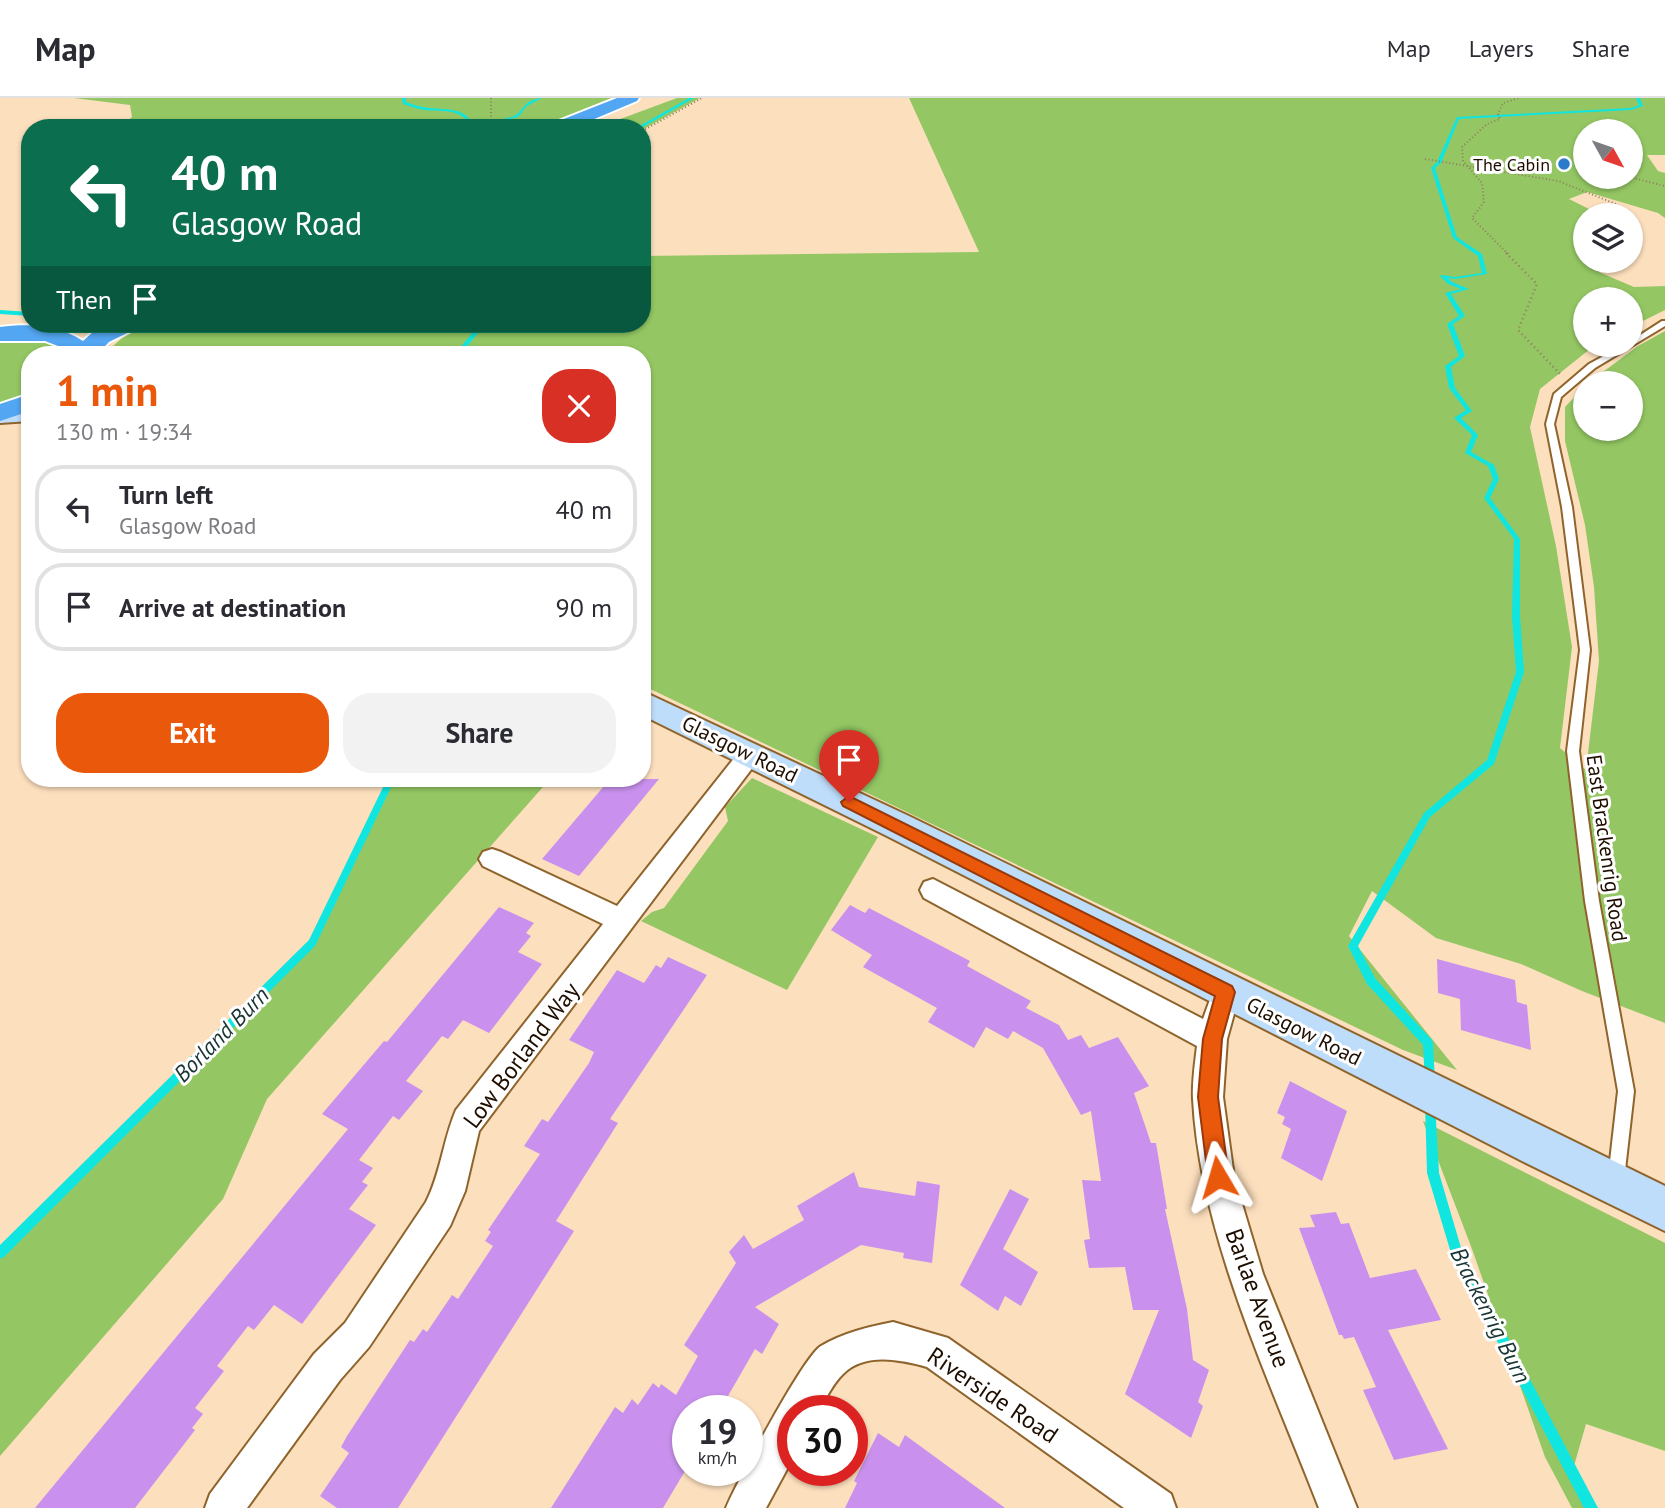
<!DOCTYPE html>
<meta charset="utf-8">
<style>
body{margin:0;font-family:"PT Sans",sans-serif;background:#f2f2f3;color:#2b2b33;height:100vh;display:flex;flex-direction:column;font-size:26px;white-space:nowrap}
*{box-sizing:border-box;margin:0}
p{font-size:23px;color:#7c7c81}
.icon{flex:none;width:38px;height:38px;fill:none;stroke:currentColor;stroke-width:2;stroke-linecap:round;stroke-linejoin:round}
.map{position:relative;flex:1;overflow:hidden}
.sheet{position:absolute;left:21px;top:248px;width:630px;height:441px;display:flex;flex-direction:column;background:#fff;border-radius:28px;box-shadow:0 2px 5px #0004}
.sheet>*{flex:none}
.banner{position:absolute;left:21px;top:21px;width:630px;height:214px;border-radius:28px;box-shadow:0 2px 5px #0004;background:#0b6e4f;color:#fff;overflow:hidden}
.needle{width:46px;rotate:130deg}
.fabs{position:absolute;left:1573px;top:21px;display:grid;gap:14px}
.fabs a{display:grid;place-items:center;width:70px;height:70px;border-radius:50%;background:#fff;box-shadow:0 2px 5px #0004;font-size:35px}
.speed{position:absolute;left:672px;top:1297px;display:flex;gap:14px;font-size:35px;font-weight:700;text-align:center}
.speed>*{display:grid;place-content:center;width:91px;height:91px;border-radius:50%;background:#fff;box-shadow:0 2px 5px #0004;line-height:1}
.speed small{font-size:18px;font-weight:400}
.speed .limit{border:10px solid #d22;background:#fff;color:#111}
.pin{position:absolute;display:grid;place-items:center;width:60px;height:60px;color:#fff;margin:-72px -30px;border-radius:50% 50% 50% 0;rotate:-45deg;box-shadow:0 0 7px #0007}
.pin .icon{rotate:45deg}
.me{position:absolute;width:77px;margin:-38px;rotate:353deg;stroke-linejoin:round;filter:drop-shadow(0 0 5px #0008)}
.turn{display:flex;align-items:center;gap:24px;height:147px;padding:0 35px;font-size:32px}
.turn .icon{width:91px;height:91px;stroke-width:2.5}
.turn b{display:block;font-size:49px;line-height:60px}
.then{display:flex;align-items:center;height:66px;padding:0 35px;background:#0003;gap:14px;font-size:26px}
.round{display:grid;place-items:center;flex:none;width:74px;height:74px;border-radius:28px;background:#f2f2f3}
.head{display:flex;align-items:center;justify-content:space-between;height:119px;padding:0 35px}
h1{font-size:42px;font-weight:800;line-height:52px;color:#ea580c}
.action{display:flex;gap:14px;margin-top:auto;padding:14px 35px}
.action a{flex:1;height:80px;border-radius:28px;background:#ea580c;color:#fff;font-size:28px;font-weight:800;line-height:80px;text-align:center}
.action a+a{background:#f2f2f3;color:#2b2b33}
ul{padding:0;list-style:none}
li{display:flex;align-items:center;gap:21px;height:88px;margin:0 14px 10px;padding:0 21px;border:4px solid #e1e1e2;border-radius:28px}
li div{flex:1}
li b{display:block;font-size:26px}
li em{font-style:normal}
header{display:flex;align-items:center;gap:42px;box-sizing:border-box;height:98px;padding:0 35px;background:#fff;border-bottom:2px solid #e1e1e2}
header strong{font-size:33px}
nav{display:flex;gap:38px;margin-inline-start:auto;font-size:24px}
.map>svg:first-child{display:block}
</style>
<header>
<strong>Map</strong>
<nav><a>Map</a><a>Layers</a><a>Share</a></nav>
</header>
<div class="map">
<svg width="1665" height="1410" viewBox="0 0 1665 1410">
<rect width="100%" height="100%" fill="#fcdfbd"/>
<path fill="#94c763" fill-rule="evenodd" d="M 74,0 L 617,0 L 542,30 L 118,30 L 132,19 L 130,7 Z
M 677,0 L 700,0 L 642,32 L 642,30 L 596,30 Z
M 909,0 L 1665,0 L 1665,57 L 1647,57 L 1658,73 L 1665,75 L 1665,120 L 1658,115 L 1587,94 L 1569,101 L 1601,117 L 1586,117 L 1586,163 L 1621,163 L 1599,174 L 1634,189 L 1665,188 L 1665,212 L 1631,229 L 1631,201 L 1586,201 L 1586,247 L 1595,247 L 1540,291 L 1530,329 L 1556,448 L 1572,549 L 1560,650 L 1586,672 L 1599,563 L 1594,489 L 1585,427 L 1565,343 L 1565,309 L 1585,288 L 1586,331 L 1631,331 L 1631,285 L 1588,285 L 1638,248 L 1665,233 L 1665,925 L 1582,893 L 1521,866 L 1436,840 L 1372,793 L 1349,838 L 1457,972 L 1403,952 L 642,587 L 642,257 L 108,257 C 115,240 135,233 151,226 L 642,226 L 642,158 L 979,154 ZM 1586,33 L 1631,33 L 1631,79 L 1586,79 Z
M 33,241 C 47,243 60,245 67,257 L 30,257 L 30,296 L 0,307 L 0,243 Z
M 752,680 L 878,739 L 787,892 L 641,823 L 652,814 L 664,810 L 728,723 L 725,709 Z
M 391,681 L 550,681 L 267,1001 L 223,1101 L 0,1358 L 0,1155 L 312,845 Z
M 1423,1023 L 1665,1145 L 1665,1353 L 1586,1326 L 1574,1368 L 1592,1410 L 1572,1410 L 1545,1359 L 1472,1151 Z"/>
<g fill="none" stroke-linecap="round" stroke-linejoin="round">
<path fill="#10e5df" fill-rule="evenodd" d="M 402,0 L 406,0 L 406,4 C 413,7 421,9 429,10 C 448,12 464,9 474,27 C 485,24 504,22 514,18 C 525,12 523,2 542,0 L 527,8 L 518,19 L 476,30 L 472,30 L 470,26 L 451,30 L 443,30 L 469,24 C 456,10 442,14 425,12 C 418,11 410,8 403,6 Z
M 689,0 L 694,0 L 641,30 L 636,30 Z
M 1636,0 L 1640,0 L 1643,8 L 1631,12 L 1459,21 L 1441,65 L 1435,70 L 1457,139 L 1482,156 L 1487,176 L 1455,181 L 1448,180 L 1452,184 L 1469,191 L 1451,196 L 1465,218 L 1453,226 L 1465,258 L 1451,269 L 1455,290 L 1472,313 L 1461,320 L 1478,337 L 1471,354 L 1494,367 L 1499,381 L 1490,400 L 1520,441 L 1520,518 L 1524,574 L 1494,666 L 1430,719 L 1358,848 L 1375,880 L 1432,942 L 1433,945 L 1435,984 L 1434,988 L 1430,989 L 1426,988 L 1425,984 L 1423,947 L 1367,886 L 1348,848 L 1424,715 L 1487,662 L 1516,574 L 1512,518 L 1514,441 L 1484,400 L 1493,381 L 1488,368 L 1465,355 L 1472,337 L 1454,320 L 1466,312 L 1449,290 L 1445,268 L 1459,258 L 1447,226 L 1459,218 L 1445,195 L 1461,191 L 1448,186 L 1440,178 L 1442,177 L 1455,179 L 1482,175 L 1478,158 L 1453,140 L 1431,70 L 1437,64 L 1457,19 L 1631,10 L 1639,7 Z
M 0,212 L 30,214 L 30,218 L 0,216 Z
M 486,226 L 492,226 L 478,235 L 460,257 L 454,257 L 474,233 Z
M 387,681 L 395,681 L 315,848 L 4,1159 L 0,1161 L 0,1147 L 309,842 Z
M 1430,1000 L 1434,1001 L 1435,1005 L 1439,1075 L 1462,1153 L 1598,1410 L 1584,1410 L 1451,1155 L 1427,1075 L 1425,1005 L 1426,1001 Z"/>
</g>
<path fill="#c991ed" d="M 610,681 L 659,681 L 579,778 L 542,761 Z
M 850,807 L 865,815 L 869,810 L 970,863 L 967,868 L 1031,903 L 1026,910 L 1059,927 L 1068,942 L 1081,937 L 1089,950 L 1118,939 L 1149,988 L 1134,995 L 1151,1045 L 1156,1045 L 1167,1111 L 1165,1111 L 1187,1211 L 1193,1262 L 1209,1272 L 1198,1304 L 1203,1308 L 1191,1340 L 1125,1296 L 1159,1212 L 1133,1212 L 1125,1169 L 1089,1170 L 1084,1142 L 1090,1141 L 1082,1082 L 1101,1083 L 1091,1013 L 1081,1017 L 1043,950 L 1013,933 L 1008,941 L 986,929 L 974,950 L 928,924 L 937,910 L 863,869 L 872,857 L 831,832 Z
M 499,809 L 534,825 L 526,835 L 531,838 L 518,854 L 542,866 L 489,935 L 463,922 L 448,941 L 442,938 L 406,983 L 423,993 L 399,1022 L 393,1018 L 359,1062 L 373,1070 L 362,1084 L 368,1087 L 349,1111 L 376,1127 L 302,1226 L 274,1207 L 254,1232 L 248,1228 L 217,1268 L 224,1273 L 195,1310 L 203,1316 L 192,1330 L 195,1332 L 135,1410 L 35,1410 L 348,1031 L 322,1016 L 384,943 L 387,944 Z
M 668,859 L 707,877 L 610,1021 L 618,1025 L 556,1123 L 574,1133 L 398,1410 L 337,1410 L 320,1398 L 349,1355 L 341,1349 L 347,1338 L 410,1242 L 414,1244 L 423,1231 L 427,1234 L 452,1197 L 458,1201 L 493,1148 L 485,1143 L 491,1134 L 488,1132 L 540,1056 L 524,1048 L 542,1021 L 548,1024 L 589,965 L 594,954 L 569,942 L 617,872 L 644,885 L 656,867 L 661,870 Z
M 1437,861 L 1515,882 L 1517,904 L 1527,907 L 1531,952 L 1461,932 L 1460,901 L 1438,895 Z
M 1290,983 L 1347,1013 L 1322,1083 L 1281,1060 L 1291,1031 L 1282,1026 L 1285,1019 L 1277,1015 Z
M 854,1074 L 859,1089 L 915,1098 L 917,1083 L 940,1087 L 932,1165 L 903,1160 L 904,1155 L 861,1147 L 755,1209 L 779,1226 L 762,1256 L 755,1251 L 720,1312 L 688,1312 L 688,1368 L 663,1410 L 551,1410 L 615,1309 L 623,1315 L 632,1301 L 638,1307 L 653,1285 L 659,1290 L 661,1286 L 676,1297 L 698,1258 L 684,1247 L 736,1165 L 729,1154 L 744,1137 L 753,1151 L 804,1122 L 797,1108 Z
M 1010,1091 L 1029,1101 L 1003,1151 L 1038,1174 L 1021,1208 L 1005,1198 L 998,1213 L 960,1187 Z
M 1336,1114 L 1341,1126 L 1349,1125 L 1370,1180 L 1416,1171 L 1441,1222 L 1388,1232 L 1448,1351 L 1394,1362 L 1363,1292 L 1376,1289 L 1354,1239 L 1344,1241 L 1342,1237 L 1339,1237 L 1299,1130 L 1315,1129 L 1310,1117 Z
M 878,1335 L 899,1349 L 905,1337 L 1005,1410 L 845,1410 L 857,1385 L 854,1383 Z"/>
<g fill="none" stroke-linecap="round" stroke-linejoin="round">
<g stroke="#8f642c" stroke-width="4">
<path id="service" d="M 1662,223 L 1665,223 L 1665,228 L 1595,270 L 1561,299 L 1554,326 L 1572,409 L 1590,552 L 1579,653 L 1599,803 L 1634,993 L 1624,1081 L 1622,1087 L 1616,1089 L 1610,1087 L 1608,1081 L 1618,993 L 1585,803 L 1567,653 L 1580,552 L 1562,409 L 1546,326 L 1554,296 L 1589,266 L 1624,247 L 1631,247 L 1631,243 Z"/>
</g>
<g stroke="#8f642c" stroke-width="4">
<path id="minor" d="M 751,646 L 759,649 L 763,655 L 759,661 L 479,1033 L 465,1093 L 450,1128 L 369,1249 L 340,1282 L 247,1410 L 205,1410 L 210,1396 L 314,1256 L 345,1225 L 426,1104 C 441,1075 443,1042 456,1012 L 603,826 L 483,768 L 479,761 L 483,754 L 492,751 L 501,754 L 617,808 L 743,649 Z
M 933,781 L 1203,921 L 1216,885 L 1226,881 L 1236,885 L 1240,894 L 1227,941 L 1223,999 L 1234,1079 L 1263,1176 L 1357,1410 L 1319,1410 C 1270,1283 1200,1138 1193,1001 C 1192,984 1195,965 1197,948 L 924,800 L 920,792 L 924,784 Z
M 893,1224 L 948,1240 L 1171,1396 L 1176,1410 L 1124,1410 L 927,1269 C 901,1262 865,1254 843,1276 C 833,1285 826,1301 819,1312 L 793,1312 L 793,1360 L 766,1410 L 726,1410 C 736,1386 803,1259 821,1248 C 843,1235 868,1229 893,1224 Z"/>
</g>
<g stroke="#8f642c" stroke-width="4">
<path id="secondary" d="M 30,309 L 30,323 L 0,325 L 0,311 Z
M 642,593 L 911,719 L 1665,1088 L 1665,1133 L 1522,1063 L 887,738 L 642,617 Z"/>
</g>
<g stroke="#fff" stroke-width="4">
<path id="trunk" d="M 617,0 L 639,0 L 637,3 L 573,30 L 549,30 L 551,26 Z
M 109,226 L 139,226 L 135,231 L 109,244 L 96,257 L 70,257 L 58,248 L 45,243 L 0,243 L 0,229 C 29,225 59,227 83,243 L 93,234 Z
M 30,296 L 30,313 L 0,323 L 0,306 Z"/>
</g>
<path stroke="#917b62" stroke-width="2" stroke-dasharray="1 2.5" stroke-linecap="butt" d="M 491,0 L 491,26 L 495,30
M 642,33 L 702,0
M 1425,61 L 1558,83 L 1616,106
M 1582,67 L 1586,67
M 1629,79 L 1665,88
M 1508,156 L 1472,120 L 1484,104 L 1482,85 L 1463,63 L 1462,49 L 1487,26 L 1500,21 L 1498,16 L 1503,5 L 1519,0"/>
<path stroke="#917b62" stroke-width="2.5" stroke-dasharray="1 3.5" stroke-linecap="butt" d="M 1506,155 L 1537,186 L 1518,232 L 1560,276"/>
<use href="#service" fill="#fff" fill-rule="evenodd"/>
<use href="#minor" fill="#fff" fill-rule="evenodd"/>
<use href="#secondary" fill="#beddfa" fill-rule="evenodd"/>
<use href="#trunk" fill="#53a6f2" fill-rule="evenodd"/>
</g>
<path fill="#ea580c" stroke="#983908" stroke-width="2" d="M 849,698 L 1232,888 L 1235,894 L 1222,941 L 1218,999 L 1229,1079 L 1226,1086 L 1218,1089 L 1211,1086 L 1208,1079 L 1198,999 L 1203,941 L 1215,898 L 843,708 L 841,704 Z"/>
<circle fill="#2a7ccb" stroke="#fff" stroke-width="2.5" cx="1564" cy="66" r="7"/>
<g text-anchor="middle" dominant-baseline="central" stroke-width="6" stroke-linejoin="round" paint-order="stroke">
<g font-size="18" fill="#1e0e00" stroke="#fff" text-anchor="end">
<text x="1550" y="66">The Cabin</text>
</g>
<g font-size="21" fill="#1e0e00" stroke="#fff">
<text transform="translate(740 651) rotate(26)">Glasgow Road</text>
<text transform="translate(1607 750) rotate(82)">East Brackenrig Road</text>
<text transform="translate(1304 933) rotate(27)">Glasgow Road</text>
</g>
<g font-size="23" font-style="italic" fill="#183433" stroke="#fff">
<text transform="translate(221 936) rotate(-45)">Borland Burn</text>
<text transform="translate(1491 1217) rotate(63)">Brackenrig Burn</text>
</g>
<g font-size="24" fill="#1e0e00" stroke="#fff">
<text transform="translate(521 957) rotate(-53)">Low Borland Way</text>
<text transform="translate(1258 1200) rotate(70)">Barlae Avenue</text>
<text transform="translate(993 1297) rotate(34)">Riverside Road</text>
</g>
</g>
</svg>
<div class="fabs">
<a><svg class="needle" viewBox="-14 -14 28 28"><path d="M0-13l5 13h-10z" fill="#e53935"/><path d="M0 13l5-13h-10z" fill="#7c7c81"/></svg></a>
<a><svg class="icon" aria-label="layers" viewBox="0 0 24 24"><path d="M12 4l9 5-9 5-9-5zM3 14l9 5 9-5"/></svg></a>
<a>+</a>
<a>−</a>
</div>
<div class="speed"><div>19<small>km/h</small></div><div class="limit">30</div></div>
<div class="pin" style="left:849px;top:704px;background:#d93025"><svg class="icon" aria-label="arrive" viewBox="0 0 24 24"><path d="M6 21V4h12l-3 4 3 4H6"/></svg></div>
<svg class="me" style="left:1218px;top:1079px" viewBox="-20 -20 40 40"><path d="M0-17L14 15 0 8-14 15z" fill="#ea580c" stroke="#fff" stroke-width="4"/></svg>
<div class="banner">
<div class="turn"><svg class="icon" aria-label="left" viewBox="0 0 24 24"><path d="M17 20v-9H6M10 6l-5 5 5 5"/></svg><div><b>40 m</b>Glasgow Road</div></div>
<div class="then">Then<svg class="icon" aria-label="arrive" viewBox="0 0 24 24"><path d="M6 21V4h12l-3 4 3 4H6"/></svg></div>
</div>
<section class="sheet">
<div class="head"><div><h1>1 min</h1><p>130 m · 19:34</p></div><a class="round" style="background:#d93025;color:#fff"><svg class="icon" aria-label="close" viewBox="0 0 24 24"><path d="M6 6l12 12M18 6L6 18"/></svg></a></div>
<ul>
<li><svg class="icon" aria-label="left" viewBox="0 0 24 24"><path d="M17 20v-9H6M10 6l-5 5 5 5"/></svg><div><b>Turn left</b><p>Glasgow Road</p></div><em>40 m</em></li>
<li><svg class="icon" aria-label="arrive" viewBox="0 0 24 24"><path d="M6 21V4h12l-3 4 3 4H6"/></svg><div><b>Arrive at destination</b></div><em>90 m</em></li>
</ul>
<div class="action"><a>Exit</a><a>Share</a></div>
</section>
</div>
